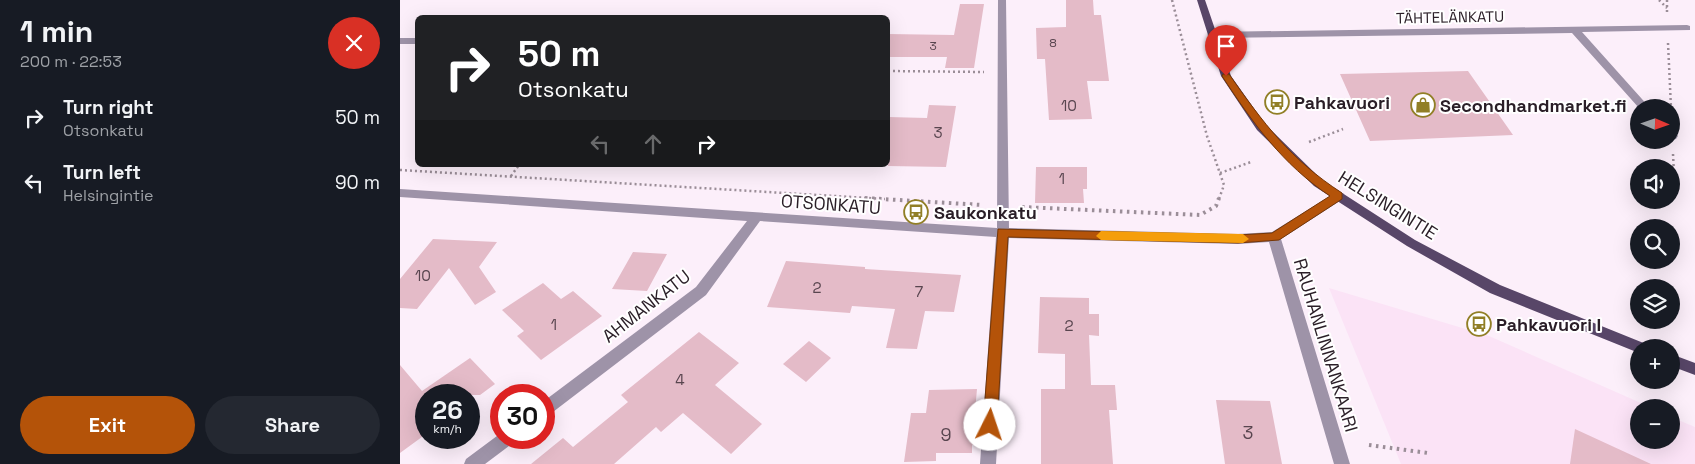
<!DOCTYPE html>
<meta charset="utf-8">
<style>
body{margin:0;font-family:"Space Grotesk",sans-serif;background:#242831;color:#f1f3f6;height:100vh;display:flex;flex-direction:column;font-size:19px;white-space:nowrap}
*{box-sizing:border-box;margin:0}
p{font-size:16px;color:#9ea1a6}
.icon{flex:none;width:28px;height:28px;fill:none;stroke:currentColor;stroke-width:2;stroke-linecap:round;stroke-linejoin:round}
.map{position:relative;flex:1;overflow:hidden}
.drawer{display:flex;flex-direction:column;background:#171b24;width:400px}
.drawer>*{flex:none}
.hud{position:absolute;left:15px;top:15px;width:475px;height:152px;border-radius:8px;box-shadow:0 5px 20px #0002;background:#202124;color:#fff;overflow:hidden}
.needle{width:32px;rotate:92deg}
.buttons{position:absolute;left:1230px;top:99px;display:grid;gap:10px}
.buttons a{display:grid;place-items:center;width:50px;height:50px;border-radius:50%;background:#171b24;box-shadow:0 5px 20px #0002;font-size:25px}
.speed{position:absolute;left:15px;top:384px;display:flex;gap:10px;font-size:25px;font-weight:700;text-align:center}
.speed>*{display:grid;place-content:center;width:65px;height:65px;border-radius:50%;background:#171b24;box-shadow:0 5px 20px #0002;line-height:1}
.speed small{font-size:12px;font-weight:400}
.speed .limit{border:8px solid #d22;background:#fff;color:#111}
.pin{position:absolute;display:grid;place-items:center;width:42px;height:42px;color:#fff;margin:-51px -21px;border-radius:50% 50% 50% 0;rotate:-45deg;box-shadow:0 0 5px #0007}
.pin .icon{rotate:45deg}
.me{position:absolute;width:55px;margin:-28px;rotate:4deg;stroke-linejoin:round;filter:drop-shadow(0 0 4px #0008)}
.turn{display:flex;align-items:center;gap:18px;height:105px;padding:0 20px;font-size:22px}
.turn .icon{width:65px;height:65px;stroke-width:2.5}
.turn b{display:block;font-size:35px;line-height:42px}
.lanes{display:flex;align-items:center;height:48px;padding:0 20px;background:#0003;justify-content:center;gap:25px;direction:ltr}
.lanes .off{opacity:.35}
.round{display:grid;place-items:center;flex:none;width:52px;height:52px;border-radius:26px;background:#242831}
.summary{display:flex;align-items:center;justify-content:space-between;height:85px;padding:0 20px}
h1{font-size:30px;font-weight:800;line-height:38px}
.button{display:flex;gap:10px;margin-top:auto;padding:10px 20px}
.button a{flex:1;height:58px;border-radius:30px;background:#b45309;color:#fff;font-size:20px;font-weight:800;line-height:58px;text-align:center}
.button a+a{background:#242831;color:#f1f3f6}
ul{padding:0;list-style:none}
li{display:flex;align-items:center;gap:15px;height:65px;padding:0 20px}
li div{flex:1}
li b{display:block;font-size:19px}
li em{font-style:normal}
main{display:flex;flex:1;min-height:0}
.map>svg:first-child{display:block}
</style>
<main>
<section class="drawer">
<div class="summary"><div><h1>1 min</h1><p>200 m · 22:53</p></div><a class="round" style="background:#d93025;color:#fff"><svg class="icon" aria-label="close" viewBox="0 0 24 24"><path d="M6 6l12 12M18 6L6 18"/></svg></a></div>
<ul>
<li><svg class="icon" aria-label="right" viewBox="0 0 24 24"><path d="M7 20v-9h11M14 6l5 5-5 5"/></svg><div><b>Turn right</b><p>Otsonkatu</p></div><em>50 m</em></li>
<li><svg class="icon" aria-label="left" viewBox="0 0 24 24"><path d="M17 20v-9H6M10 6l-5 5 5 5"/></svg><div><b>Turn left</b><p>Helsingintie</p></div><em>90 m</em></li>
</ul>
<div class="button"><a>Exit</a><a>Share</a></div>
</section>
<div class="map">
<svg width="1295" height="464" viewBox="0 0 1295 464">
<rect width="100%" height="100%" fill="#fceffa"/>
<path fill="#fbe3f6" d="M 929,288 L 1089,336 L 1250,407 L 1239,408 L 1239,440 L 1271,440 L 1271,417 L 1295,427 L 1295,464 L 1001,464 Z"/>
<path fill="#e4bbc8" d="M 666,0 L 693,0 L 694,15 L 701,15 L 709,81 L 687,81 L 692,119 L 649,120 L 645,59 L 637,59 L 636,28 L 666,27 Z
M 560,4 L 584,4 L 574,68 L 545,68 L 547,57 L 488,57 L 488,34 L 554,35 Z
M 1068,71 L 1113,135 L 970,141 L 940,74 Z
M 529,105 L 556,106 L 546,167 L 488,166 L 488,117 L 527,118 Z
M 636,167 L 687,167 L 687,189 L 683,189 L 684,203 L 635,203 Z
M 33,239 L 97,242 L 79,267 L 96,292 L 75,305 L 49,268 L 17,309 L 0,308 L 0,279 Z
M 233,252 L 267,254 L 247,291 L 212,289 Z
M 386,261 L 465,267 L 465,269 L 561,275 L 554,312 L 525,311 L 517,349 L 486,348 L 495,309 L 452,306 L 450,313 L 367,307 Z
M 143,283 L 161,299 L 173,291 L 202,316 L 141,360 L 117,336 L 124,331 L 102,310 Z
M 640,297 L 689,298 L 689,314 L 699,314 L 699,336 L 689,335 L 691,385 L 715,385 L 717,410 L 709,410 L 713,464 L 641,464 L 641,389 L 665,389 L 665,354 L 638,353 Z
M 299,332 L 339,363 L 315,385 L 362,424 L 331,454 L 283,413 L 261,432 L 256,427 L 214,464 L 131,464 L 163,438 L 173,447 L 228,402 L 221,395 Z
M 409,341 L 431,358 L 406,382 L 383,364 Z
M 70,358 L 95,384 L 80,395 L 26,395 L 26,434 L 0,453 L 0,365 L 22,391 Z
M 577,389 L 574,423 L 581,423 L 579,445 L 572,445 L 572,453 L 536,453 L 536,461 L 504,462 L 511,413 L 526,413 L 529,390 Z
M 816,400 L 870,401 L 882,464 L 825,464 Z
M 1175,429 L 1251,464 L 1170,464 Z"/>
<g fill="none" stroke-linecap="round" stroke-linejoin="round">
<path stroke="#9b8e98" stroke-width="2.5" stroke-dasharray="2 3" stroke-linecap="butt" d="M 772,0 L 807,136 L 824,185 L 819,199
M 1259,0 L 1267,8
M 1267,0 L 1267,12
M 1268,43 L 1271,108
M 488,71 L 584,72
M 909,142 L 943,129
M 1273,154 L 1275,193
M 0,170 L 485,199
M 820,173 L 851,162
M 111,176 L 119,165"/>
<path stroke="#9b8e98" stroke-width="4" stroke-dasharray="2.5 4.5" stroke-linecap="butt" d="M 465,198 L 583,205
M 622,207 L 800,215 L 816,206 L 819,198
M 969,445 L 1028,453"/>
<path fill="#9e93a8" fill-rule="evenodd" d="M 598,0 L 606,0 L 609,228 L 838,234 L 872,232 L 935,193 L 943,193 L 945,196 L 943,199 L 881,239 L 950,464 L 934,464 L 869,242 L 838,244 L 609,238 L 596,464 L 580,464 L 596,237 L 360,221 L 306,295 L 149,415 L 144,417 L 144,401 L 296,287 L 347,221 L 0,197 L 0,189 L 597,228 Z
M 1287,25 L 1290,26 L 1290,30 L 1182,32 L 1250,108 L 1239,108 L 1172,33 L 812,38 L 807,35 L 812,32 Z
M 0,38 L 18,38 L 18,44 L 0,44 Z
M 1271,132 L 1276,133 L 1278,136 L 1276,139 L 1271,140 Z
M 101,433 L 101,438 L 115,438 L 113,443 L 85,464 L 64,464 L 66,459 Z"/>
<path fill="#584668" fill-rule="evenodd" d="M 797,0 L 805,0 L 831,76 L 865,124 L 922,180 L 1015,240 L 1100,285 L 1246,344 L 1248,348 L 1239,348 L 1239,353 L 1090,293 L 1007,246 L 914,186 L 857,130 L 821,76 Z
M 1271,354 L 1295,363 L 1295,375 L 1271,366 Z"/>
</g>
<path fill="#b45309" stroke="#753606" d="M 823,74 L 829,74 C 863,123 891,160 942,193 L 942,199 L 879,240 L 838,243 L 608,237 L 597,425 L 595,430 L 590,432 L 585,430 L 583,425 L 598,229 L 838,235 L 872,233 L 930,196 C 883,165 852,122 822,76 Z"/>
<path fill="#f59e0b" d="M 701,231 L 843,234 L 849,239 L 843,243 L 701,240 L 696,236 Z"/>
<defs>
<g id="bus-ring" transform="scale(1.25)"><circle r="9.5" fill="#fff" stroke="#917f26" stroke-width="1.5"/><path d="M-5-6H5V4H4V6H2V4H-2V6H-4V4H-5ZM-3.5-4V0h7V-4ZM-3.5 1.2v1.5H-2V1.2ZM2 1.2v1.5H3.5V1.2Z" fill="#917f26"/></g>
<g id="shop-ring" transform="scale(1.25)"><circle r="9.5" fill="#fff" stroke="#917f26" stroke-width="1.5"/><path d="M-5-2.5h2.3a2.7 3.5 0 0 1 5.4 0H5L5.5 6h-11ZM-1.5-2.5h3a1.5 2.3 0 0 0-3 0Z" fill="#917f26"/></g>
</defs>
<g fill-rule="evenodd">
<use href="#bus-ring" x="877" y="102"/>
<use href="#shop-ring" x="1023" y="105"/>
<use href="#bus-ring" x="516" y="212"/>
<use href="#bus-ring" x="1079" y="324"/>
</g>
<g text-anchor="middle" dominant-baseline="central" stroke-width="4" stroke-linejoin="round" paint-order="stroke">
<g font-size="12" fill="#58454f">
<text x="653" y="43">8</text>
<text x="533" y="46">3</text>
</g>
<g font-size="15" fill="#2a1e27" stroke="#fff">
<text transform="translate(1050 17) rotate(-1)">TÄHTELÄNKATU</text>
</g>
<g font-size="15" fill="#58454f">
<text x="669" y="105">10</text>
<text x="538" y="132">3</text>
<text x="662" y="178">1</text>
<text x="23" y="275">10</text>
<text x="417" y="287">2</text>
<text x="519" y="291">7</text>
<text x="154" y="324">1</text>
<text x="669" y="325">2</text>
<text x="280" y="379">4</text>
</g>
<g font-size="18" font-weight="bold" fill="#2a1e27" stroke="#fff" text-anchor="start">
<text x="894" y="102">Pahkavuori</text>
<text x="1040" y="105">Secondhandmarket.fi</text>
<text x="534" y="212">Saukonkatu</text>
<text x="1096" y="324">Pahkavuori I</text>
</g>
<g font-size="18" fill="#2a1e27" stroke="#fff">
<text transform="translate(431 204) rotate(4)">OTSONKATU</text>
<text transform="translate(988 205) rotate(32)">HELSINGINTIE</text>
<text transform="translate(246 306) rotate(-38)">AHMANKATU</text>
<text transform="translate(926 345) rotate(73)">RAUHANLINNANKAARI</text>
</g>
<g font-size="18" fill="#58454f">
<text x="848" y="432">3</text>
<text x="546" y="434">9</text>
</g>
</g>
</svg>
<div class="buttons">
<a><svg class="needle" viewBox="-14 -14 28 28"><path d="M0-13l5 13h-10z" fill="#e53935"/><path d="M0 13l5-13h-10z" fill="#9ea1a6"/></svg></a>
<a><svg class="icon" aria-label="sound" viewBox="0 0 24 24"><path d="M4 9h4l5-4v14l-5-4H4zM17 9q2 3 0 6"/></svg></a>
<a><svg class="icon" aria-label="search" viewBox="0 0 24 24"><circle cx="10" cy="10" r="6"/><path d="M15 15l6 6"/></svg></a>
<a><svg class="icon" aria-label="layers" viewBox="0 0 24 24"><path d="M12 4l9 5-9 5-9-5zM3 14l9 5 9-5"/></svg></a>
<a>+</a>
<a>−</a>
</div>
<div class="speed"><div>26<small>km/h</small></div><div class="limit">30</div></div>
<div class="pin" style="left:826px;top:76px;background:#d93025"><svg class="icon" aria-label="arrive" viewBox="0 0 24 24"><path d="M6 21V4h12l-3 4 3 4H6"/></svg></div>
<svg class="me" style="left:590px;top:425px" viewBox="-20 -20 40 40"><circle r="19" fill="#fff"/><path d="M0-13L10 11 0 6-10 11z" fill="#b45309"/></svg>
<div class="hud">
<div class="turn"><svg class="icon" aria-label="right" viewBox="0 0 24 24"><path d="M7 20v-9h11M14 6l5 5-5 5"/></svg><div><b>50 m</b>Otsonkatu</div></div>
<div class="lanes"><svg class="icon off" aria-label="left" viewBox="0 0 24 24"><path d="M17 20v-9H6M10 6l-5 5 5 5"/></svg><svg class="icon off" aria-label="ahead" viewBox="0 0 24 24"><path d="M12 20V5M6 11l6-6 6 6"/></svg><svg class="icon" aria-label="right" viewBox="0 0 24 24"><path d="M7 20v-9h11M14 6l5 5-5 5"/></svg></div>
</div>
</div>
</main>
